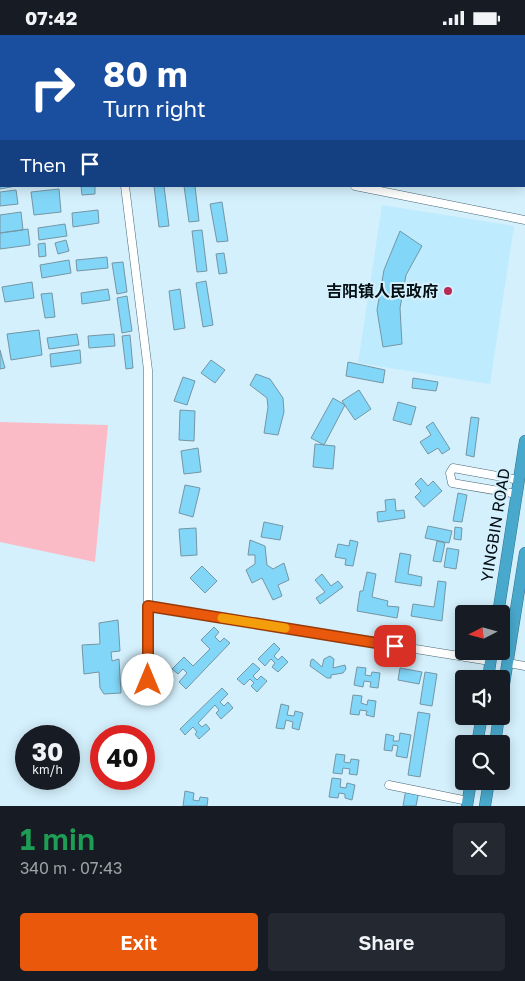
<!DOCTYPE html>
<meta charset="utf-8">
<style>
body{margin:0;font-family:"Golos Text","Noto Sans SC",sans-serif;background:#242831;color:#f1f3f6;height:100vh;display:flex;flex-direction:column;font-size:19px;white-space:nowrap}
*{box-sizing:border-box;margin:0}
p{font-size:16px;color:#9ea1a6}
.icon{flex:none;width:28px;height:28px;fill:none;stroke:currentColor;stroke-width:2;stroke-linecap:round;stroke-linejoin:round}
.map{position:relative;height:771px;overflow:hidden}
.details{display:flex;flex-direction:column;background:#171b24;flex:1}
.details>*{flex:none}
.guide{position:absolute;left:0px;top:0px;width:525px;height:152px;box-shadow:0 2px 12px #0003;background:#1a4fa0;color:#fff;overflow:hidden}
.needle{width:32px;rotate:264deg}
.controls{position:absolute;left:455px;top:570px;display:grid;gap:10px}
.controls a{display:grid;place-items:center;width:55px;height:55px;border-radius:5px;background:#171b24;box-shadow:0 2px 12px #0003;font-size:25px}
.speed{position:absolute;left:15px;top:690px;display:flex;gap:10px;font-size:25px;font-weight:700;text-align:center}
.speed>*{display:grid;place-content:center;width:65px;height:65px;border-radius:50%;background:#171b24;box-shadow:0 2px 12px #0003;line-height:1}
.speed small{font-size:12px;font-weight:400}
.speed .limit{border:8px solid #d22;background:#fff;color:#111}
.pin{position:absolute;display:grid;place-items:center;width:42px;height:42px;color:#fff;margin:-21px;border-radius:10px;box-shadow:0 2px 8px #0006}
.me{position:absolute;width:55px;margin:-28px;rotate:0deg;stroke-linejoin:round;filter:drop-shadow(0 0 4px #0008)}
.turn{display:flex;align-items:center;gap:18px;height:105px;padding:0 20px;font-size:22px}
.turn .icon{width:65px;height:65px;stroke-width:2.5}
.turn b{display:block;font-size:35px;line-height:42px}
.then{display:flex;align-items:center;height:48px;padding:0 20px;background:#0003;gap:10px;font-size:19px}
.round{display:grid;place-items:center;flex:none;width:52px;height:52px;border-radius:5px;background:#242831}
.head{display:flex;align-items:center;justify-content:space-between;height:85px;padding:0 20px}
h1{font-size:30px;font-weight:600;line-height:38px;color:#1e9e55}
.primary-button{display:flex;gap:10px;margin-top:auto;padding:10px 20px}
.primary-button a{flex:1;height:58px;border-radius:5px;background:#ea580c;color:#fff;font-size:20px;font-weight:600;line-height:58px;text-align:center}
.primary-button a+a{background:#242831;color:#f1f3f6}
.status{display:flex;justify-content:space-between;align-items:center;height:35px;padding:0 25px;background:#171b24;direction:ltr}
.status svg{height:14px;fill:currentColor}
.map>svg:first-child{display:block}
</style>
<div class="status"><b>07:42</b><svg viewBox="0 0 49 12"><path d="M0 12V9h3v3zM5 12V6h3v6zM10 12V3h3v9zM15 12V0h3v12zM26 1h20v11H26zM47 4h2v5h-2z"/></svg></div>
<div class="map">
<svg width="525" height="771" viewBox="0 0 525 771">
<rect width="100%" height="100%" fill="#d4f0fc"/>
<path fill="#bfebfe" d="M 382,170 L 514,191 L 490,349 L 358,328 Z"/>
<path fill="#fbbbc6" d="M 0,387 L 108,390 L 95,527 L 0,507 Z"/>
<path fill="#82d6f8" stroke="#7596a4" d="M 0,140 L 1,140 L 1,151 L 16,151 L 0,154 Z
M 81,151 L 95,151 L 95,159 L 82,160 Z
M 154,151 L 164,151 L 169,191 L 159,192 Z
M 184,151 L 195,151 L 199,186 L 189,187 Z
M 59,154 L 61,177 L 34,180 L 31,157 Z
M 16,155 L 18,169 L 0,171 L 0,157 Z
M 222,167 L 228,206 L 217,207 L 210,169 Z
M 98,175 L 99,188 L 73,192 L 72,178 Z
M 21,177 L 23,195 L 0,198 L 0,180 Z
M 65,189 L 67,201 L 39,205 L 38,193 Z
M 28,194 L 30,210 L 0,214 L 0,198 Z
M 202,195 L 207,236 L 197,237 L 192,196 Z
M 400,196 L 422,211 L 406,240 L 400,273 L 402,309 L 383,312 L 377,275 L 384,235 Z
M 66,205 L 69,216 L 58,219 L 55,208 Z
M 45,208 L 46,221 L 39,222 L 38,209 Z
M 224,218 L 227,238 L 219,239 L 216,219 Z
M 107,222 L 108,233 L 77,236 L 76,225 Z
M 69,225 L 71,238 L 42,243 L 40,230 Z
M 123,227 L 127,257 L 117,259 L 112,228 Z
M 206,246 L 213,290 L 203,292 L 196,248 Z
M 32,247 L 34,263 L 5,267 L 2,252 Z
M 108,254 L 110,265 L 82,269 L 81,258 Z
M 180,254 L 185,293 L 174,295 L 169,256 Z
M 52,258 L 55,282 L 45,283 L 41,259 Z
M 127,261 L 132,296 L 122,298 L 117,263 Z
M 39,295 L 42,320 L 11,325 L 7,299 Z
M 77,299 L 79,310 L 49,314 L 47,303 Z
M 114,299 L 115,311 L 89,313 L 88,301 Z
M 130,300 L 133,333 L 126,334 L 122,301 Z
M 0,315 L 5,333 L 0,334 Z
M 80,315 L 81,328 L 51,332 L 50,319 Z
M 211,325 L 225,335 L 215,348 L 201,338 Z
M 348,327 L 385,335 L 383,348 L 346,341 Z
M 256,339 L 270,344 L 283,363 L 284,377 L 278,400 L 264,398 L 268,372 L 267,363 L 250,350 Z
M 183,342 L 195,346 L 187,370 L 174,366 Z
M 413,343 L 438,347 L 436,356 L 412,353 Z
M 359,355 L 371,374 L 355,385 L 342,366 Z
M 333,363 L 345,370 L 324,410 L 311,403 Z
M 398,367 L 416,372 L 411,390 L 393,385 Z
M 180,375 L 195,376 L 194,406 L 179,405 Z
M 471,382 L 479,383 L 474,422 L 466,420 Z
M 433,387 L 450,414 L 442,419 L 438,413 L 428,419 L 420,407 L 431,400 L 426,392 Z
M 315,409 L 335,411 L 333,434 L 313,432 Z
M 198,413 L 201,437 L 184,439 L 181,416 Z
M 421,443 L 428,451 L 433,446 L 442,456 L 424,472 L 415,462 L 421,456 L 415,449 Z
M 185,450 L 200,453 L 193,482 L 179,478 Z
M 458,458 L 467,460 L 462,487 L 453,486 Z
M 395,464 L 396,476 L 404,475 L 405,483 L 378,487 L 377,477 L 386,476 L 385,465 Z
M 264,487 L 283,491 L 280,505 L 261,502 Z
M 428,491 L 452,496 L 449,508 L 425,503 Z
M 455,492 L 462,493 L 461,505 L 454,504 Z
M 196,493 L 197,520 L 181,521 L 179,494 Z
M 250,505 L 265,511 L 267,530 L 273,534 L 284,528 L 289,545 L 278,550 L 282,561 L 273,565 L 262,543 L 252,548 L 246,535 L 255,529 L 255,520 L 248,520 Z
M 350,505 L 358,507 L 353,531 L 345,530 L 346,524 L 335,522 L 338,509 L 349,511 Z
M 437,506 L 445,508 L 441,527 L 433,526 Z
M 447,513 L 459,515 L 456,534 L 444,532 Z
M 400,518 L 411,520 L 408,539 L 422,542 L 421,551 L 395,547 Z
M 202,531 L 217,546 L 205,558 L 190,543 Z
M 367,537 L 376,539 L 372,562 L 388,566 L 387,571 L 399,572 L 397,583 L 357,576 L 360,556 L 363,556 Z
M 322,539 L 331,551 L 338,546 L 343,552 L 320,569 L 316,563 L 325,557 L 315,545 Z
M 438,546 L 446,547 L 442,586 L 411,581 L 413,569 L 434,572 Z
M 118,585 L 120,616 L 111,617 L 112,626 L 119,624 L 121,658 L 104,659 L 100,653 L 99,637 L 84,639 L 82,610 L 100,609 L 99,588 Z
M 214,592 L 219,597 L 215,602 L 220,607 L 224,603 L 230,608 L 186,654 L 179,647 L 187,638 L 183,634 L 178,639 L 172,634 L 184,622 L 193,631 L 210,614 L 201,605 Z
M 274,608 L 280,614 L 274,621 L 278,625 L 282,621 L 288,627 L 278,637 L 272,632 L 275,628 L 271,624 L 265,631 L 258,624 Z
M 330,621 L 334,624 L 333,633 L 345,630 L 346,634 L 343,638 L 331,640 L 331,643 L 327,643 L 310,631 L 311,625 L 313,624 L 322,632 L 324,624 Z
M 253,628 L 260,634 L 253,641 L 257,645 L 261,641 L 267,646 L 257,657 L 251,651 L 254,648 L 250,644 L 244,650 L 237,644 Z
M 357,632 L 366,633 L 365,640 L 371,641 L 372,637 L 380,638 L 378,653 L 370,652 L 371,647 L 364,646 L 363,652 L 354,650 Z
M 400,633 L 422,637 L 419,649 L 398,645 Z
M 425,637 L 437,639 L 432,671 L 420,669 Z
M 222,653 L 228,659 L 220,667 L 224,671 L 228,667 L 233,673 L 221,684 L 216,678 L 219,675 L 215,670 L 198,688 L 202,692 L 206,689 L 210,694 L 199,704 L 195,699 L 197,697 L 193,692 L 185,700 L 180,694 Z
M 353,660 L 362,661 L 361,668 L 367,670 L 368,665 L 376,666 L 374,682 L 366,680 L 367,676 L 360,675 L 359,680 L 350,679 Z
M 281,669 L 289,671 L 287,680 L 294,681 L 295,676 L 303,678 L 299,695 L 292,693 L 293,687 L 286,685 L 284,694 L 276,693 Z
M 418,677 L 430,679 L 420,742 L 408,740 Z
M 400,698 L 411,700 L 407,723 L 396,721 L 398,711 L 393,710 L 392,716 L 384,715 L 386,699 L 394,701 L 393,706 L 399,706 Z
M 336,719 L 345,720 L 344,727 L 350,728 L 351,724 L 359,725 L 357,740 L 349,739 L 350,734 L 343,733 L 342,739 L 333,738 Z
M 332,743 L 341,744 L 340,752 L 346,753 L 347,748 L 355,750 L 352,765 L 345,763 L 345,759 L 339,758 L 338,763 L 329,762 Z
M 406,754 L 419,756 L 416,771 L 403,771 Z
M 185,756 L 194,758 L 193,765 L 199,766 L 200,762 L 208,763 L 207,771 L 183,771 Z"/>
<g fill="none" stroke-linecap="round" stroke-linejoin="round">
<g stroke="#486875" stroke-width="9">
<path id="minor" d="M 0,58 L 1,57
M 125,151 L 148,335 L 148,645
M 355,151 L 525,185
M 517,459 L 452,448 L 450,438 L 453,433 L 519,445
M 148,571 L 490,626
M 508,628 L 525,631
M 389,750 L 468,766"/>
</g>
<g stroke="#31738c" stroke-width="12">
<path id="highway" d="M 498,579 L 525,406
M 488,644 L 492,616
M 501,668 L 525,518
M 477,709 L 482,681
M 495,709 L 499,681
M 467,771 L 471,746
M 485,771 L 489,746"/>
</g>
<use href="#minor" stroke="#fff" stroke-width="8"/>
<use href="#highway" stroke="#49a9cd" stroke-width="11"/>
</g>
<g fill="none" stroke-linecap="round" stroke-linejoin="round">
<g stroke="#983908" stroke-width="12">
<path id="route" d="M 148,645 L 148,571 L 395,611"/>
</g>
<use href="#route" stroke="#ea580c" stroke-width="9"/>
<path stroke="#f59e0b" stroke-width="9" d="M 222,583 L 285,593"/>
</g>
<circle fill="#b92a57" stroke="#d4f0fc" stroke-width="2" cx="448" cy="256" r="5"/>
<g text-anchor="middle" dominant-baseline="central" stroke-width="4" stroke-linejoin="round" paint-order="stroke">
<g font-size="16" font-weight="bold" fill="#040f14" stroke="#d4f0fc" text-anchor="end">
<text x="438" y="256">吉阳镇人民政府</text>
</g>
<g font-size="16" fill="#040f14" stroke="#d4f0fc">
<text transform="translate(495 490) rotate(-81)">YINGBIN ROAD</text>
</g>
</g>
</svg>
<div class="controls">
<a><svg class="needle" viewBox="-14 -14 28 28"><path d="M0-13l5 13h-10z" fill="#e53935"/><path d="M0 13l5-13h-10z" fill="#9ea1a6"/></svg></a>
<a><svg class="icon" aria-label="sound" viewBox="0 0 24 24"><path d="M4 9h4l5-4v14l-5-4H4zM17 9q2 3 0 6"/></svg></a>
<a><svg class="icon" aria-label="search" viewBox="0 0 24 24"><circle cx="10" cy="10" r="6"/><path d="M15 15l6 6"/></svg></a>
</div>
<div class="speed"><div>30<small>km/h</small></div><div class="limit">40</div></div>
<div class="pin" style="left:395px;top:611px;background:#d93025"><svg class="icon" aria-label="arrive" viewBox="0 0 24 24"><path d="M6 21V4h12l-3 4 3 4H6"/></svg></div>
<svg class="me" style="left:148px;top:645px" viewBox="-20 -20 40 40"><circle r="19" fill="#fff"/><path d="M0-13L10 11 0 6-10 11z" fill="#ea580c"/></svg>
<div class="guide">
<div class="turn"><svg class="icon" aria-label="right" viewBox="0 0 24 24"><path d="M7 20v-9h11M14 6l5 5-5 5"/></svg><div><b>80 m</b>Turn right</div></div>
<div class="then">Then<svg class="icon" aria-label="arrive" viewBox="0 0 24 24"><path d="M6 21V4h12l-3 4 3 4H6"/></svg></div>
</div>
</div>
<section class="details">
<div class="head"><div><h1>1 min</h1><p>340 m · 07:43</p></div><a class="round"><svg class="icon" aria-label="close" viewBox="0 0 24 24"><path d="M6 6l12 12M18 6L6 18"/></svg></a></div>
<div class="primary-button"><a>Exit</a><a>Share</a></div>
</section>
